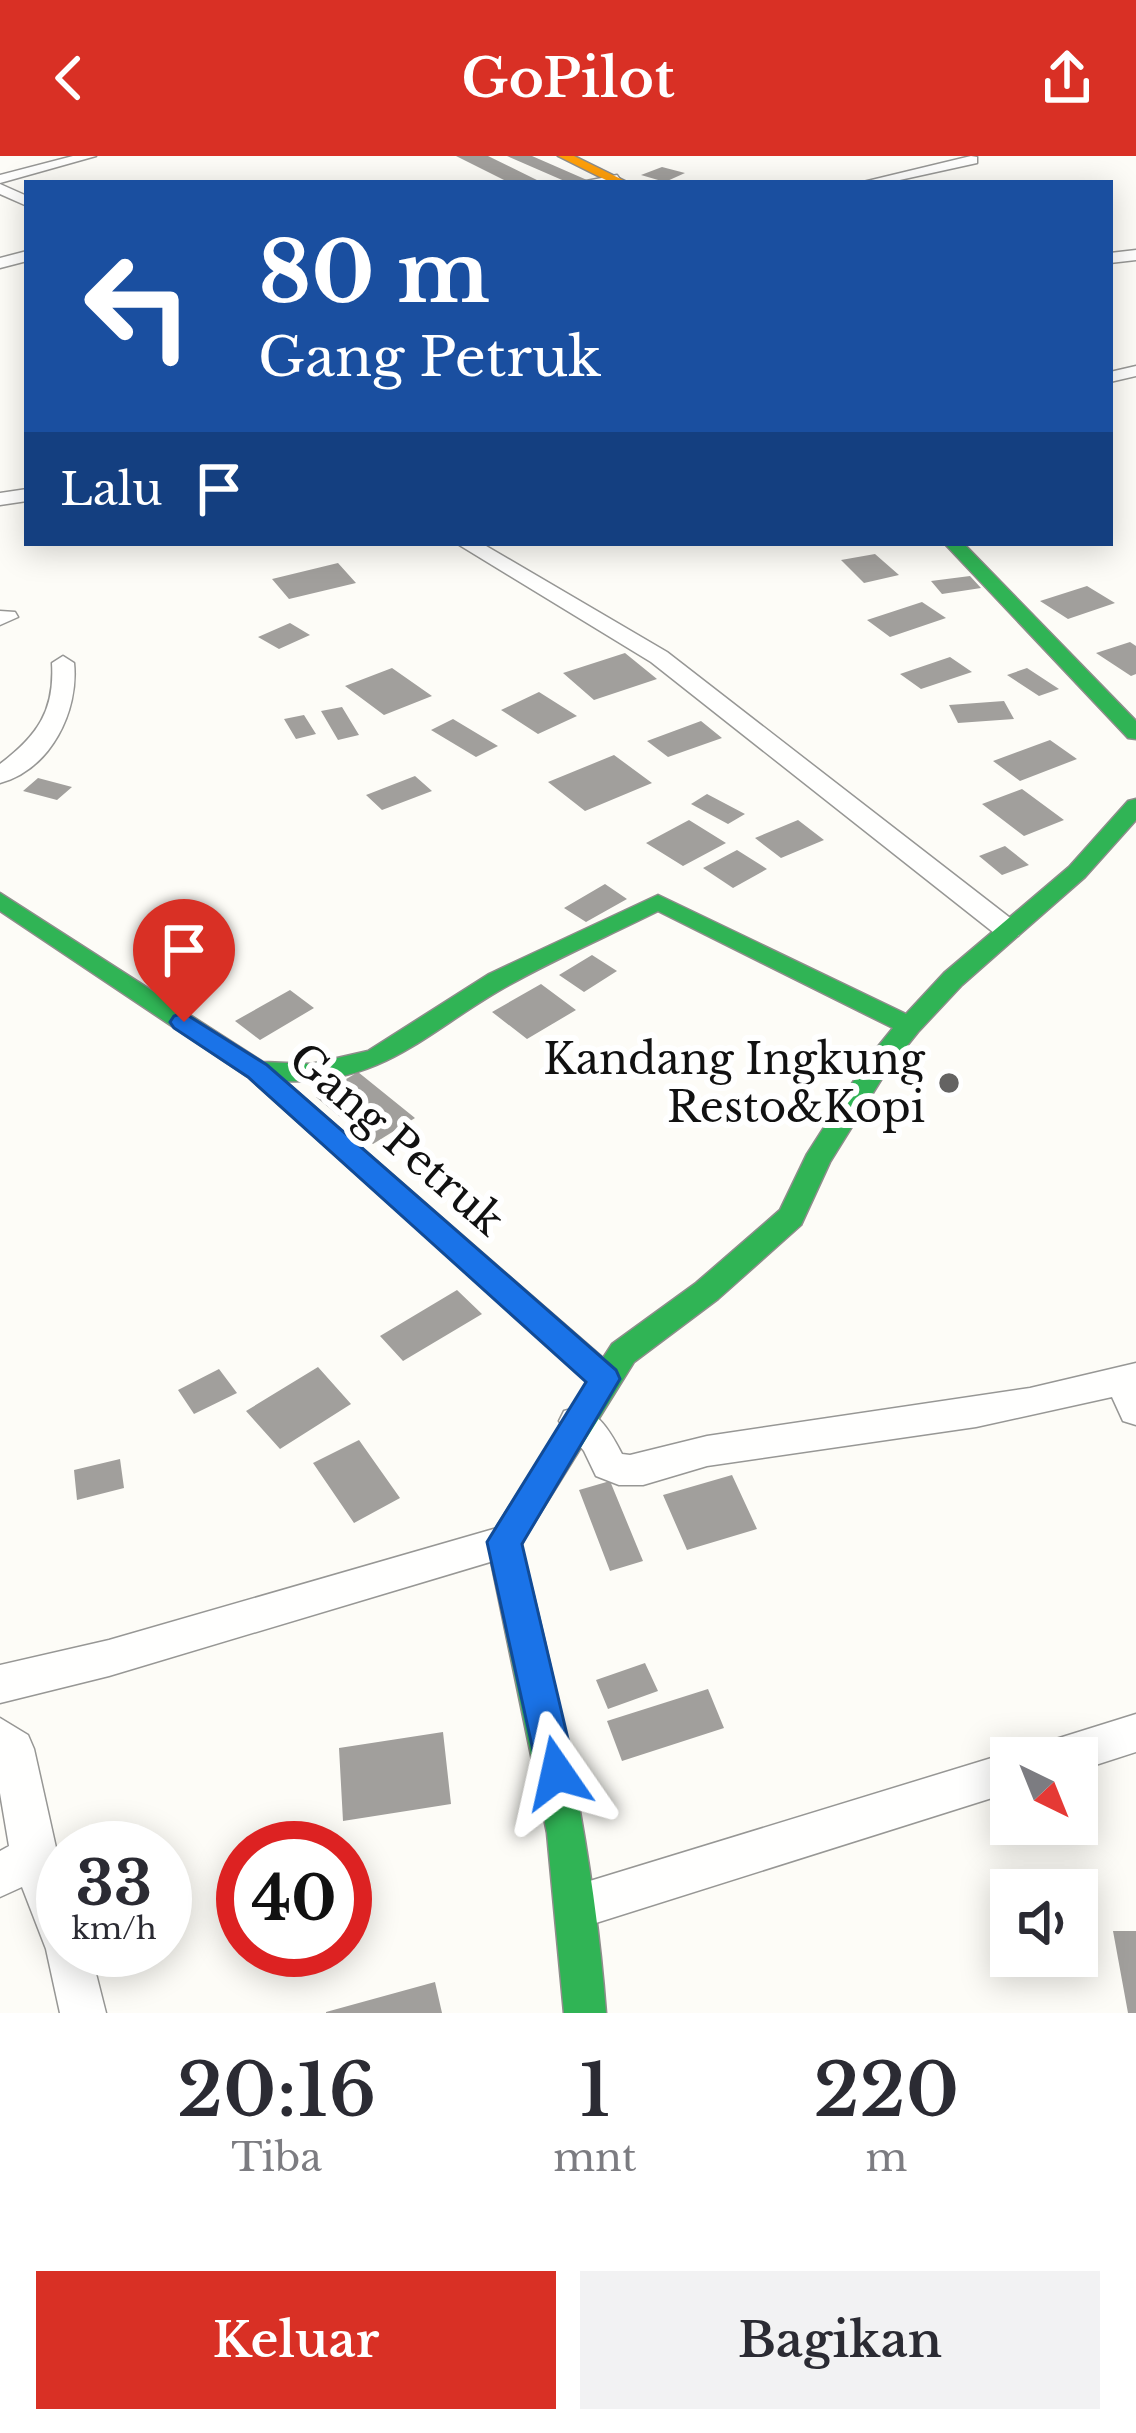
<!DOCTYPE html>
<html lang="id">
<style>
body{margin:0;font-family:"Libre Baskerville",serif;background:#f2f2f3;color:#2b2b33;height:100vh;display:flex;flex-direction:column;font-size:45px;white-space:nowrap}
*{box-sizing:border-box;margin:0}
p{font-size:39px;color:#7c7c81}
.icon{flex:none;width:66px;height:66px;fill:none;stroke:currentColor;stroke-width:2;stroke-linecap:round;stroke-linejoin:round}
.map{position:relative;height:1857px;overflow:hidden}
.side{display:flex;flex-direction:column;background:#fff;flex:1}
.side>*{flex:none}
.banner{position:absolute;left:24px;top:24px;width:1089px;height:366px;border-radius:0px;box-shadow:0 6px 30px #0003;background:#1a4fa0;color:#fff;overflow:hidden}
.needle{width:78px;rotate:137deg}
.fabs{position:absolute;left:990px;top:1581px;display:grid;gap:24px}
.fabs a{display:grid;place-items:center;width:108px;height:108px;border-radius:0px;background:#fff;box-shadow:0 6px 30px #0003;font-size:60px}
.speed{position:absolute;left:36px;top:1665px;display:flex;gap:24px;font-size:60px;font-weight:700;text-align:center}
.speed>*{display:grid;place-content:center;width:156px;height:156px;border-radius:50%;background:#fff;box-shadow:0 6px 30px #0003;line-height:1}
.speed small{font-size:30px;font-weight:400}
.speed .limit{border:18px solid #d22;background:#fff;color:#111}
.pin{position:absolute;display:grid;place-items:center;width:102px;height:102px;color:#fff;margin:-123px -51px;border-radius:50% 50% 50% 0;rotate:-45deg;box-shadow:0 0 12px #0007}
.pin .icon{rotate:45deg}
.me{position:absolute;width:132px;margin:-66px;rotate:349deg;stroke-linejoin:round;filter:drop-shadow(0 0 9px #0008)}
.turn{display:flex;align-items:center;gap:42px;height:252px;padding:0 36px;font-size:54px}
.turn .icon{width:156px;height:156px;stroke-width:2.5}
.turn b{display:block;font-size:84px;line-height:102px}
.then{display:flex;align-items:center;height:114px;padding:0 36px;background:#0003;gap:24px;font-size:45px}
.eta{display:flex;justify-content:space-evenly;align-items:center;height:204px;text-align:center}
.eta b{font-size:72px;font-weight:600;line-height:84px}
.button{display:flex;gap:24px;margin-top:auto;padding:24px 36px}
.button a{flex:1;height:138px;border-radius:0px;background:#d93025;color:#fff;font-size:48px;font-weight:600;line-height:138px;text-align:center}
.button a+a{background:#f2f2f3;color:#2b2b33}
header{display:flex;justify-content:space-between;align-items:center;height:156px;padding:0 36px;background:#d93025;color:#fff;font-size:54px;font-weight:600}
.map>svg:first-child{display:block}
</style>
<header><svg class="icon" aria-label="back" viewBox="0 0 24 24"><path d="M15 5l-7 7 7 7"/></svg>GoPilot<svg class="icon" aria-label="share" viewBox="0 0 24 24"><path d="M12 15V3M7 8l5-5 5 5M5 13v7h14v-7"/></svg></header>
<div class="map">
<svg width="1136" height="1857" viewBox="0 0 1136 1857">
<rect width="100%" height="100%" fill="#fdfcf7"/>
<path fill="#a19f9c" d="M 456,0 L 488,0 L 543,27 L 510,27 Z
M 507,0 L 532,0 L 587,24 L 569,27 Z
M 662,11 L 685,17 L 665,26 L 641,19 Z
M 875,398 L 899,419 L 864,427 L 841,404 Z
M 338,407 L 356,427 L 289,443 L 272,423 Z
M 970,420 L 981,432 L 942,438 L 931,425 Z
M 1087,430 L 1115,447 L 1068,463 L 1040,445 Z
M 922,446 L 946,462 L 890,481 L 867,464 Z
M 290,467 L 310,479 L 279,493 L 258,481 Z
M 1130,486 L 1136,490 L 1136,518 L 1131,520 L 1096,497 Z
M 625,497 L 657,523 L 594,544 L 563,517 Z
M 950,501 L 972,516 L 921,533 L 900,518 Z
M 392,512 L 432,540 L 384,559 L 345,530 Z
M 1027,512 L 1059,533 L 1039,540 L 1007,519 Z
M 539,536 L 577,560 L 538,578 L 501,554 Z
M 1004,545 L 1014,563 L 958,567 L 949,549 Z
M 342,551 L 359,579 L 338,584 L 321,555 Z
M 304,559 L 316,578 L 296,583 L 284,563 Z
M 453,563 L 498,590 L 476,601 L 431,574 Z
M 701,565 L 722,582 L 668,601 L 647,585 Z
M 1050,584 L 1077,603 L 1020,625 L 993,605 Z
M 614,599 L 652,627 L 585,655 L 548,626 Z
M 415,620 L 432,635 L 382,654 L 366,639 Z
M 38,622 L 72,631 L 57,644 L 23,635 Z
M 1022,633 L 1064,664 L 1024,680 L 982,648 Z
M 707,638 L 745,658 L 728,668 L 691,648 Z
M 689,664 L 726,687 L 683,710 L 646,687 Z
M 798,664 L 824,684 L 781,702 L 755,682 Z
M 1005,690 L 1029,709 L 1002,719 L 979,700 Z
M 737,694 L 767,713 L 733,732 L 703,712 Z
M 605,728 L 627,743 L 586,766 L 564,752 Z
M 183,781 L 206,804 L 167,821 L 145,797 Z
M 592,799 L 617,815 L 584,836 L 559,819 Z
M 541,828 L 576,854 L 527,883 L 492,856 Z
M 290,834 L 314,852 L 260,884 L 235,865 Z
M 358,916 L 415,962 L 373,988 L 316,941 Z
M 457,1134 L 482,1158 L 403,1205 L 380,1180 Z
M 318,1211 L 351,1248 L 280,1293 L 246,1255 Z
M 219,1213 L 237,1237 L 194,1258 L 178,1234 Z
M 359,1284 L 400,1342 L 354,1367 L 313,1307 Z
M 120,1303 L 124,1332 L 77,1344 L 74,1314 Z
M 732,1319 L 757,1373 L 687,1394 L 663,1339 Z
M 610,1325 L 643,1405 L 610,1415 L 579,1334 Z
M 645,1507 L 658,1535 L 608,1553 L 596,1524 Z
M 708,1533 L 724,1572 L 622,1605 L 607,1565 Z
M 443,1576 L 451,1648 L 343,1665 L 339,1592 Z
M 1113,1775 L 1136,1775 L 1136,1857 L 1128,1857 Z
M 435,1826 L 442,1857 L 326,1857 L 326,1856 Z"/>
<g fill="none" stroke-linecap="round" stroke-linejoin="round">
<g stroke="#979795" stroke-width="3">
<path id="street" d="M 73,0 L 96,0 L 0,27 L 0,19 Z
M 971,0 L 977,1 L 977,7 L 886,27 L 859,27 Z
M 617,19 L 622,26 L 576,27 Z
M 0,28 L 27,40 L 27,50 L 0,38 Z
M 1136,94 L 1136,104 L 1110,107 L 1110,97 Z
M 27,95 L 27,105 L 0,112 L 0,102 Z
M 1136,210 L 1136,220 L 1110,226 L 1110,216 Z
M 27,333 L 27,345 L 0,349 L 0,337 Z
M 456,387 L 481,387 L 667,496 L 1018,768 L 1022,774 L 1018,780 L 998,780 L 651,506 Z
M 0,455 L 15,456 L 18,461 L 0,469 Z
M 63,500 L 74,507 C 79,555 51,613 0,627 L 0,608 C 37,580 55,555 52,507 Z
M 1136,1207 L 1136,1269 L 1123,1265 L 1112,1241 L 976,1271 L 707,1310 L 643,1329 L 619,1329 L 596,1320 L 584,1295 L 559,1265 L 564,1255 C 594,1245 610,1275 622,1298 L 630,1299 L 707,1280 L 1030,1232 Z
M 504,1370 L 517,1374 L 523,1386 L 517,1398 L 109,1520 L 0,1547 L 0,1509 L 109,1484 Z
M 1136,1558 L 1136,1596 L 1077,1615 L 1077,1602 L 1034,1602 L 1040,1588 Z
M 0,1562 L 28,1579 L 34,1593 L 63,1723 L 63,1794 L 90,1794 L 106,1857 L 60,1857 L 46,1793 L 22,1731 L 0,1741 L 0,1695 L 9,1690 L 0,1637 Z
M 1011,1596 L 1026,1602 L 1011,1602 L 1011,1636 L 580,1772 L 564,1766 L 558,1750 L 564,1734 L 580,1728 Z"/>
</g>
<g stroke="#8e8d8b" stroke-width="3">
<path id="fast" d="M 944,387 L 963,387 L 1136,565 L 1136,583 L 1128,582 Z
M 1136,643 L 1136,664 L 1085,721 L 962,829 L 918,876 L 886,916 L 830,1006 L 801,1069 L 718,1143 L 634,1206 L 521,1388 C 560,1543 594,1697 606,1857 L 564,1857 L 547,1677 L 487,1386 L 588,1226 L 248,921 L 0,755 L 0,737 L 263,906 L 311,908 L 368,895 L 489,818 L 658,739 L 906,858 L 944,817 L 1069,711 L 1128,645 ZM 658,755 L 893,872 L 867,904 L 807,998 L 780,1054 L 696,1127 L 612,1188 L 603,1202 L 285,925 C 385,929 429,873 509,829 C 557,802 608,780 658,755 Z"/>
</g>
<g stroke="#8e8d8b" stroke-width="3">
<path id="slow" d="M 558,0 L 574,0 L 629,27 L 612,27 Z"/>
</g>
<use href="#street" fill="#fffffe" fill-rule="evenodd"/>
<use href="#fast" fill="#30b455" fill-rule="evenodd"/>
<use href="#slow" fill="#ff9f0a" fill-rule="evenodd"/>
</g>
<path fill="#1a73e8" stroke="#114b97" stroke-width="3" d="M 184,857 L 267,909 L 616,1214 L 620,1223 L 522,1388 L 576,1617 L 571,1630 L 557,1635 L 544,1630 L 538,1617 L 487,1386 L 586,1226 L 248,921 L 174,872 L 170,866 L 174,860 Z"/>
<circle fill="#646362" stroke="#fff" stroke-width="4.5" cx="949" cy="927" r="12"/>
<g text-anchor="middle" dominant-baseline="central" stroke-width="12" stroke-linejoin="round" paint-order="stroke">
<g font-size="42" fill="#111" stroke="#fff" text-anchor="end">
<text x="925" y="903">Kandang Ingkung<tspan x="925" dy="48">Resto&amp;Kopi</tspan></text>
</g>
<g font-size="42" fill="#111" stroke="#fff">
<text transform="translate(397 983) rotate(41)">Gang Petruk</text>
</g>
</g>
</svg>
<div class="fabs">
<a><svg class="needle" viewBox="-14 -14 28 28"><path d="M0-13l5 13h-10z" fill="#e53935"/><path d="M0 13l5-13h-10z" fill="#7c7c81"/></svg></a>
<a><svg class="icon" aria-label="sound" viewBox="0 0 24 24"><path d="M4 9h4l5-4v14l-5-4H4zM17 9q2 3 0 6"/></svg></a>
</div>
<div class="speed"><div>33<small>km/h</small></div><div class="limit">40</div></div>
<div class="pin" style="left:184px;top:866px;background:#d93025"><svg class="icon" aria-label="arrive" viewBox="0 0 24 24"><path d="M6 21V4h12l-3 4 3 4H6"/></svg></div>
<svg class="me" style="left:557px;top:1617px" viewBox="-20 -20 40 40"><path d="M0-17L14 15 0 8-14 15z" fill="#1a73e8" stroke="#fff" stroke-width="4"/></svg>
<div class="banner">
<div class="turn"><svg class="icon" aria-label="left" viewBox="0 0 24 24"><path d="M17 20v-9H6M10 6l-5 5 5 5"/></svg><div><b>80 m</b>Gang Petruk</div></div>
<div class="then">Lalu<svg class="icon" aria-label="arrive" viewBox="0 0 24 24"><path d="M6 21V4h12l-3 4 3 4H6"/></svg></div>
</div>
</div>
<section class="side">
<div class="eta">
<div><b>20:16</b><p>Tiba</p></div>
<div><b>1</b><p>mnt</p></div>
<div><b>220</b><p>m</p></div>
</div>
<div class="button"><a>Keluar</a><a>Bagikan</a></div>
</section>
